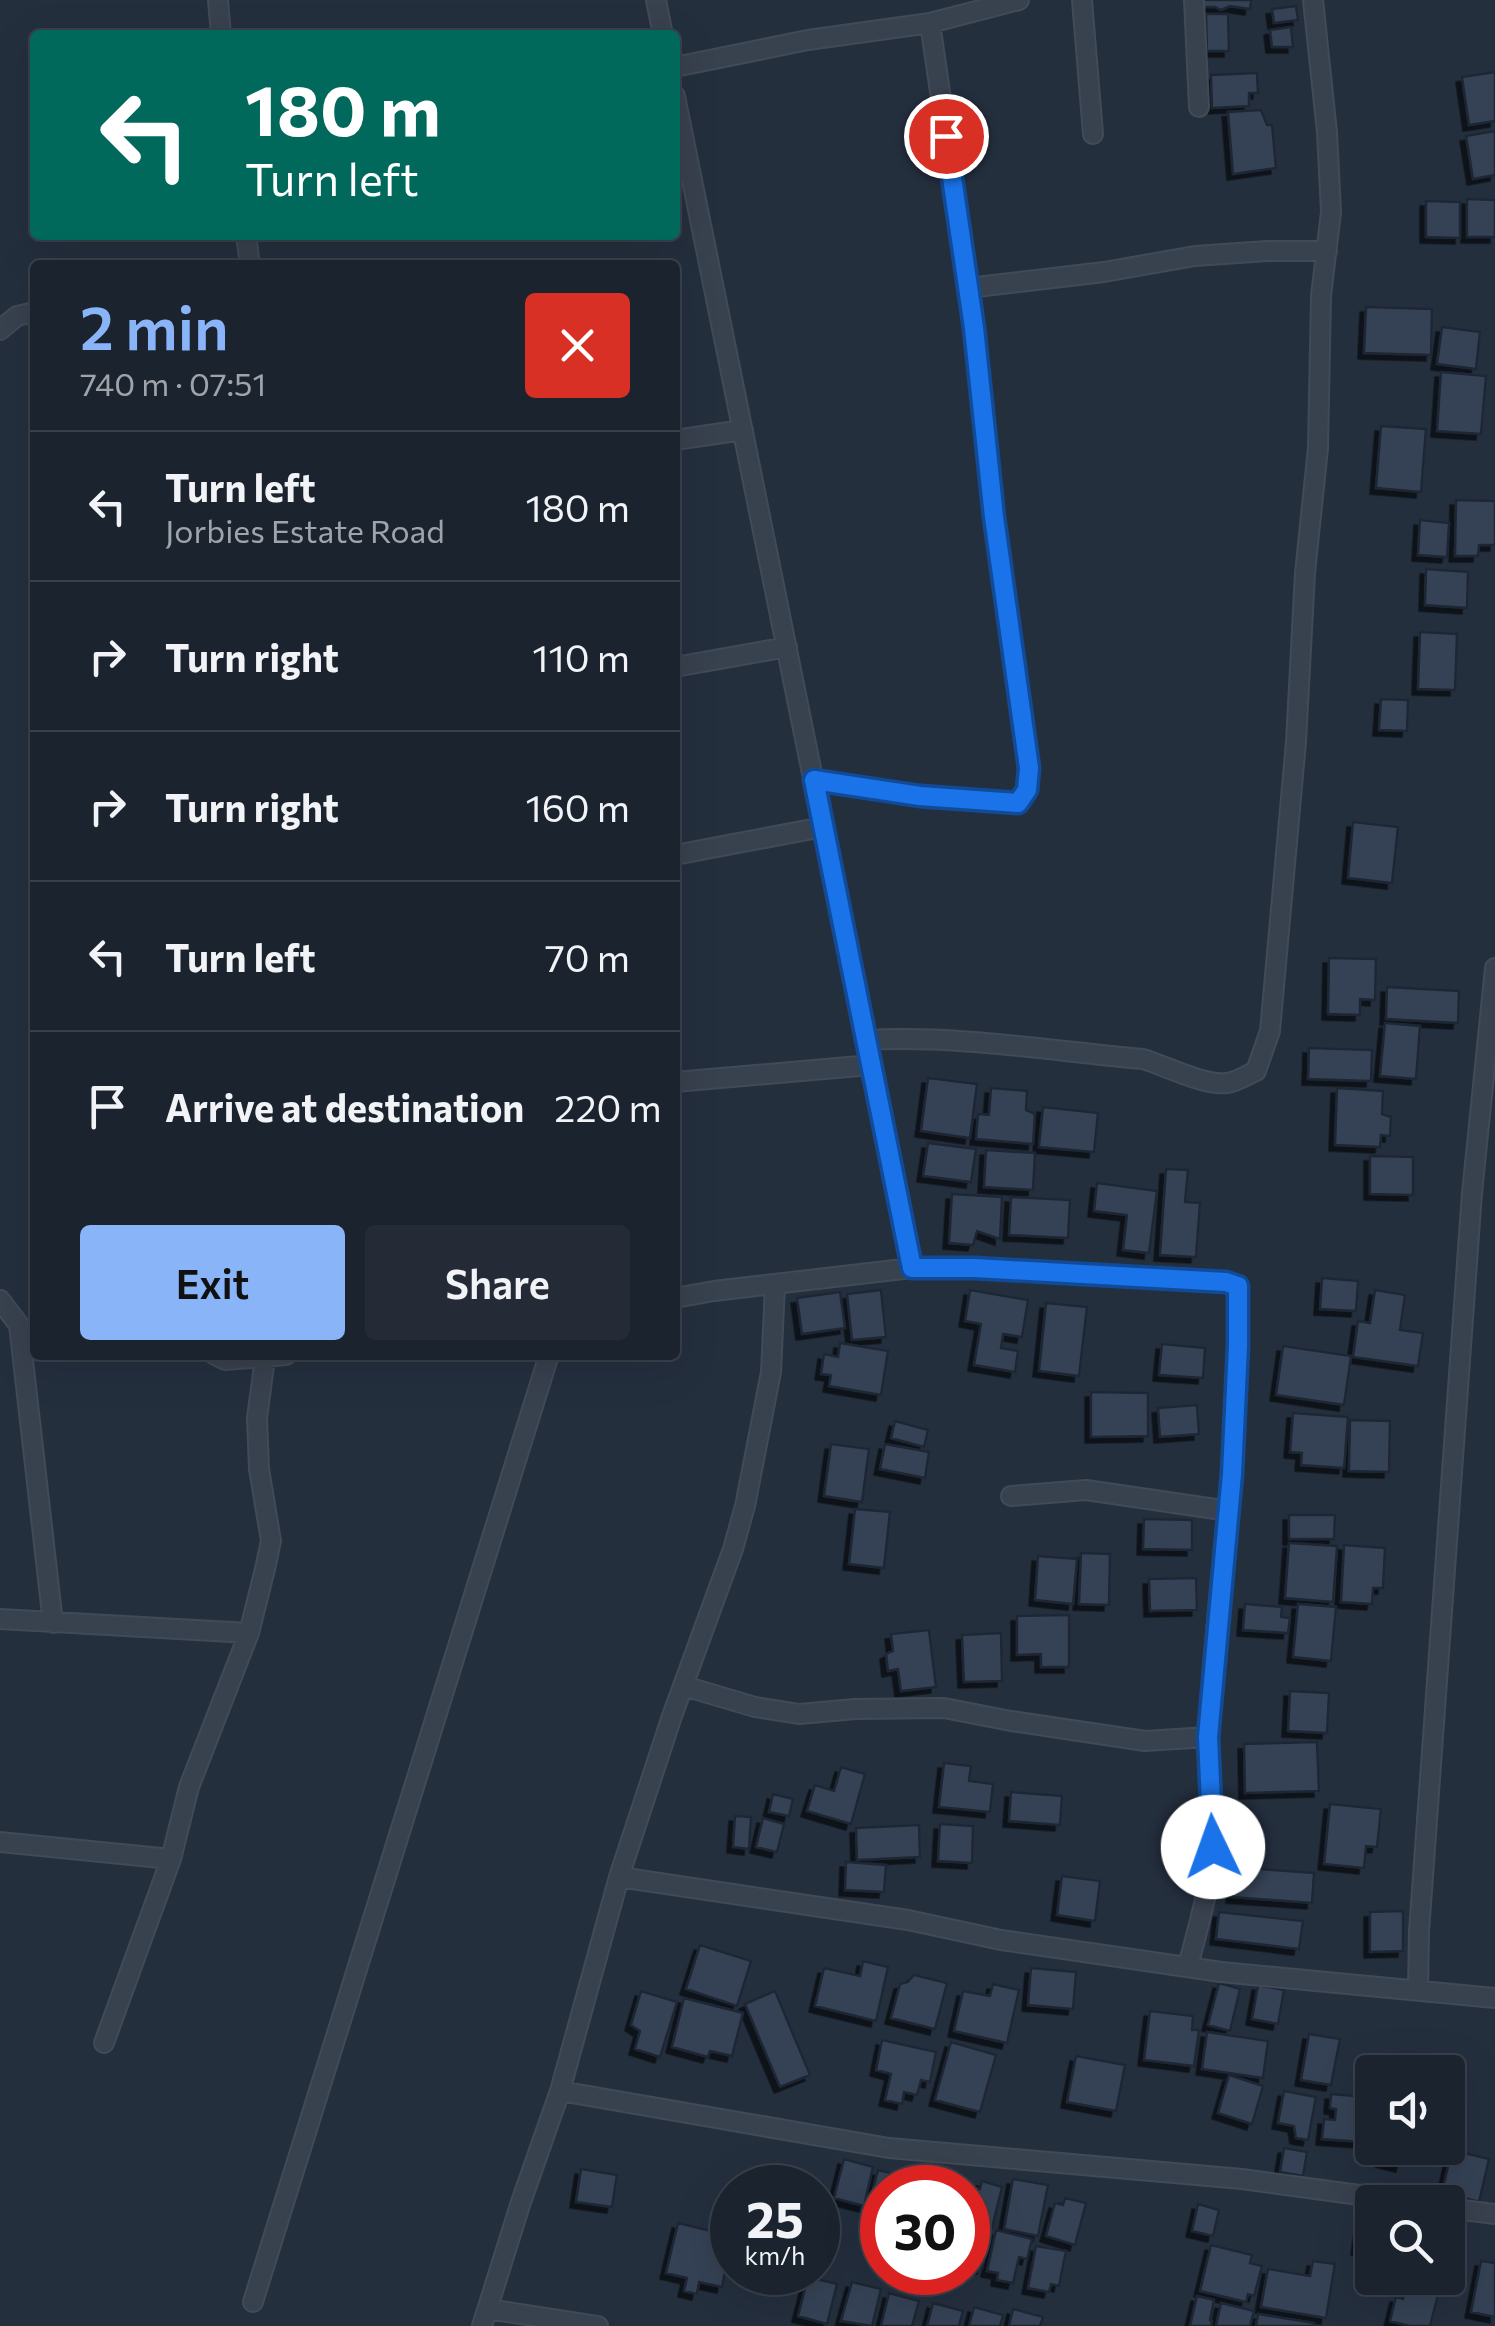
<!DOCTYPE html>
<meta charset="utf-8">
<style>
body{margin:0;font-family:Commissioner,sans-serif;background:#242b36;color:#f1f3f6;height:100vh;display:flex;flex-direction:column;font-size:38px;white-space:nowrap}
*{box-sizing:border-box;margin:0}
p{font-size:32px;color:#a0a4aa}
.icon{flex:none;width:55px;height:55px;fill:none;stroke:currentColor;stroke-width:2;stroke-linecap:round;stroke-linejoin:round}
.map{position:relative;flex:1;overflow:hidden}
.panel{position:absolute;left:30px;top:260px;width:650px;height:1100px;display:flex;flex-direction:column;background:#1b232e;border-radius:10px;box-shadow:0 10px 40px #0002,0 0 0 2px #39404a}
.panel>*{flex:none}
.top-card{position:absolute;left:30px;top:30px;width:650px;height:210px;border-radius:10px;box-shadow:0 10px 40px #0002,0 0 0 2px #39404a;background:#00695c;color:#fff;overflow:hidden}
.fabs{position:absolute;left:1355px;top:2055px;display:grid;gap:20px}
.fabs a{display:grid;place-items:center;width:110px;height:110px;border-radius:10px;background:#1b232e;box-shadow:0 10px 40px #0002,0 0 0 2px #39404a;font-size:50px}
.speed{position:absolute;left:710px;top:2165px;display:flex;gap:20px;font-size:50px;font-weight:700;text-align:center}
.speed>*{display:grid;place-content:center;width:130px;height:130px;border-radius:50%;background:#1b232e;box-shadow:0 10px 40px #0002,0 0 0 2px #39404a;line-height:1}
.speed small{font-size:25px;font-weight:400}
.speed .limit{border:15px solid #d22;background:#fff;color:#111}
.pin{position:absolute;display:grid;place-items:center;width:85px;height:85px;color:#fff;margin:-42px;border:5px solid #fff;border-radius:50%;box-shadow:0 2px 10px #0007}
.me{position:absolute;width:110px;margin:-55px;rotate:357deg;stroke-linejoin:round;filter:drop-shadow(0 0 8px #0008)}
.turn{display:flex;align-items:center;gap:35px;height:210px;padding:0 50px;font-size:45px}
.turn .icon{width:130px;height:130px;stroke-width:2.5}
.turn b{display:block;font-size:70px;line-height:85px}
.round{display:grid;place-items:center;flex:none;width:105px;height:105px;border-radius:10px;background:#242b36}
.summary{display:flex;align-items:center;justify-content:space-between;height:170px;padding:0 50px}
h1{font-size:60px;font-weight:600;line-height:75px;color:#8ab4f8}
.cta{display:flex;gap:20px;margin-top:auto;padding:20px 50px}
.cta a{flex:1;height:115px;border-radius:10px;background:#8ab4f8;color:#111;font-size:40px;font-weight:600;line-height:115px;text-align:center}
.cta a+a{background:#242b36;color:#f1f3f6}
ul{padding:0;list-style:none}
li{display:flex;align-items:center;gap:30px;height:150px;padding:0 50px;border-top:2px solid #39404a}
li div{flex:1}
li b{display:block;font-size:38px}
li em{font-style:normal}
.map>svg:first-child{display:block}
</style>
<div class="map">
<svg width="1495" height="2326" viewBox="0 0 1495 2326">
<defs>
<filter id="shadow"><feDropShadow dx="-5.5" dy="5.5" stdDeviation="0" flood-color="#0009"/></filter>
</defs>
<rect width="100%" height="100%" fill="#242f3e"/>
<path fill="#364354" stroke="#1f2835" stroke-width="2.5" filter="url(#shadow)" d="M 1202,0 L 1251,0 L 1250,9 L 1230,6 L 1221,10 L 1215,7 L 1203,7 Z
M 1296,6 L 1298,20 L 1274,23 L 1272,9 Z
M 1206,14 L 1228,14 L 1229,51 L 1207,51 Z
M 1291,27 L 1293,47 L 1272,47 L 1270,30 Z
M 1495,72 L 1495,121 L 1469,125 L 1462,77 Z
M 1257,73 L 1258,93 L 1249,93 L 1249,106 L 1212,108 L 1211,75 Z
M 1261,110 L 1267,125 L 1272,125 L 1276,168 L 1233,174 L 1228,112 Z
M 1495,131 L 1495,175 L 1473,179 L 1466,136 Z
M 1467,199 L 1495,200 L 1495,237 L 1467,237 Z
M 1426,201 L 1460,202 L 1460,238 L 1426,237 Z
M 1366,307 L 1432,309 L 1431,355 L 1364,353 Z
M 1442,327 L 1480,332 L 1476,369 L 1437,364 Z
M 1441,372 L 1486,376 L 1481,434 L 1437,431 Z
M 1381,426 L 1426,429 L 1421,492 L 1376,488 Z
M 1456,500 L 1495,501 L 1495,545 L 1479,545 L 1478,556 L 1455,556 Z
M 1420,520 L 1449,523 L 1447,557 L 1418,555 Z
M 1426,569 L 1468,572 L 1467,608 L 1425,605 Z
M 1420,632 L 1457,634 L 1455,690 L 1418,689 Z
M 1381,699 L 1408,700 L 1407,731 L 1379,730 Z
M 1353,822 L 1398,827 L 1392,883 L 1348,878 Z
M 1329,958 L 1376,959 L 1375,1000 L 1360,999 L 1360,1015 L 1328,1014 Z
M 1387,987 L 1459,991 L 1458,1023 L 1386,1019 Z
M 1385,1023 L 1420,1026 L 1416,1079 L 1380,1076 Z
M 1309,1048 L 1372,1050 L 1371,1081 L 1308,1079 Z
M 928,1078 L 977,1084 L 970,1138 L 921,1131 Z
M 991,1088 L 1027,1091 L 1026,1110 L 1035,1114 L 1033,1144 L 976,1139 L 978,1114 L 989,1115 Z
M 1337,1088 L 1383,1091 L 1382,1114 L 1391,1117 L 1390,1136 L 1381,1135 L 1380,1147 L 1335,1145 Z
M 1043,1107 L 1098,1113 L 1094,1152 L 1039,1147 Z
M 928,1143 L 976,1149 L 971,1182 L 923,1176 Z
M 986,1150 L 1035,1153 L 1033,1190 L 984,1187 Z
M 1370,1156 L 1413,1157 L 1413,1195 L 1370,1194 Z
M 1166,1169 L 1188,1170 L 1185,1202 L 1200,1203 L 1196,1257 L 1160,1255 Z
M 1097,1183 L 1157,1191 L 1149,1253 L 1123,1250 L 1127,1215 L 1094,1211 Z
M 952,1194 L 1002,1197 L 1000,1239 L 977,1231 L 973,1245 L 949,1243 Z
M 1011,1197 L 1070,1200 L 1068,1238 L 1009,1235 Z
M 1322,1278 L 1358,1281 L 1356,1311 L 1320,1309 Z
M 881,1290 L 886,1337 L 852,1340 L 847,1294 Z
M 970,1290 L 1028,1300 L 1022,1337 L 1003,1334 L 1001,1348 L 1018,1351 L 1015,1372 L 974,1365 L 981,1324 L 965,1321 Z
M 1375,1290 L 1405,1295 L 1400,1330 L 1423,1333 L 1418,1366 L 1353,1357 L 1358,1321 L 1370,1323 Z
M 840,1292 L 845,1328 L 802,1334 L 797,1298 Z
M 1046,1303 L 1087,1307 L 1079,1376 L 1039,1371 Z
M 840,1343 L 888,1351 L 881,1395 L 829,1386 L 831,1375 L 821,1374 L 824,1354 L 838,1357 Z
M 1162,1344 L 1205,1348 L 1203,1378 L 1159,1375 Z
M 1283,1346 L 1351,1356 L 1344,1405 L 1276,1395 Z
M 1091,1392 L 1148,1393 L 1148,1436 L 1091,1437 Z
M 1197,1405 L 1199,1434 L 1160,1437 L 1158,1408 Z
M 1293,1413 L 1348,1417 L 1344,1468 L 1301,1465 L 1302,1453 L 1290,1452 Z
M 1350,1420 L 1390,1421 L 1389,1472 L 1349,1471 Z
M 895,1421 L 928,1430 L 924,1447 L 891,1438 Z
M 831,1444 L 869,1449 L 862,1502 L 824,1496 Z
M 885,1444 L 929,1452 L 925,1478 L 880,1469 Z
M 855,1509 L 890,1512 L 884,1568 L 849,1564 Z
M 1289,1515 L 1335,1515 L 1334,1539 L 1289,1539 Z
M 1144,1519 L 1192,1520 L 1192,1550 L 1143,1549 Z
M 1289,1543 L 1337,1546 L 1333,1602 L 1285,1598 Z
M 1344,1545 L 1385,1548 L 1383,1588 L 1373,1588 L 1372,1604 L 1341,1602 Z
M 1081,1553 L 1110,1554 L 1109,1605 L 1079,1604 Z
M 1038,1556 L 1077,1559 L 1073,1604 L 1035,1600 Z
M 1196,1578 L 1197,1610 L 1150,1611 L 1149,1579 Z
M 1245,1604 L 1282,1607 L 1281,1617 L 1290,1618 L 1288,1633 L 1243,1630 Z
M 1298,1604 L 1336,1607 L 1331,1661 L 1293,1657 Z
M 1069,1615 L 1069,1667 L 1041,1667 L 1041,1654 L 1017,1655 L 1017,1616 Z
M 929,1630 L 936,1687 L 901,1691 L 898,1669 L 888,1671 L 886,1654 L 893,1651 L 891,1634 Z
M 1001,1633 L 1002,1681 L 964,1682 L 962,1635 Z
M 1290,1691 L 1329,1693 L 1327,1733 L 1288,1731 Z
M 1317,1742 L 1319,1791 L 1245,1793 L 1244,1744 Z
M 944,1763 L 971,1766 L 969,1781 L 993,1784 L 990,1812 L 939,1807 Z
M 841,1767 L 865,1774 L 851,1824 L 807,1811 L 815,1785 L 834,1791 Z
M 1011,1792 L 1062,1796 L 1060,1825 L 1009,1821 Z
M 773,1794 L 793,1799 L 789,1816 L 769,1812 Z
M 1330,1804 L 1381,1809 L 1377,1847 L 1366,1846 L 1364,1868 L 1324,1864 Z
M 735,1816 L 751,1817 L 749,1849 L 733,1847 Z
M 763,1818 L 784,1824 L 777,1852 L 756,1847 Z
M 940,1824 L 973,1826 L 972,1863 L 938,1861 Z
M 919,1825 L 920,1857 L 857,1860 L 856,1828 Z
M 846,1862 L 886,1865 L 884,1892 L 845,1890 Z
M 1234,1867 L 1314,1873 L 1312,1903 L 1232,1897 Z
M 1062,1876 L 1100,1881 L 1095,1921 L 1057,1915 Z
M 1403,1911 L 1403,1951 L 1370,1952 L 1370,1912 Z
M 1219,1912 L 1303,1921 L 1299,1949 L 1216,1939 Z
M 700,1945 L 751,1961 L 737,2006 L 686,1989 Z
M 863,1961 L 888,1967 L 876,2021 L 815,2006 L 824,1968 L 860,1976 Z
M 1031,1968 L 1076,1972 L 1073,2009 L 1028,2005 Z
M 914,1975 L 947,1983 L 935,2029 L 891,2018 L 900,1984 L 908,1982 Z
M 1219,1983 L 1240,1989 L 1230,2031 L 1208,2025 Z
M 993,1984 L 1019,1990 L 1007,2043 L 954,2031 L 963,1991 L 990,1996 Z
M 1258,1985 L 1284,1990 L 1278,2024 L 1252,2019 Z
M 641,1991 L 677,2002 L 660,2057 L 635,2049 L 640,2031 L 631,2025 Z
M 775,1991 L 810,2075 L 780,2087 L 745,2004 Z
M 684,1998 L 743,2013 L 732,2056 L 710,2051 L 708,2057 L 672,2047 Z
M 1150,2011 L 1193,2016 L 1192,2030 L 1199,2030 L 1194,2066 L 1144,2060 Z
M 1207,2032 L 1268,2041 L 1263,2078 L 1202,2069 Z
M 1309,2034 L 1340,2039 L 1331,2085 L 1301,2080 Z
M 882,2040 L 936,2052 L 930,2082 L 921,2080 L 917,2095 L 904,2092 L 902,2104 L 885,2100 L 891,2074 L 876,2070 Z
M 951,2042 L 996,2055 L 980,2112 L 935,2100 Z
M 1076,2056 L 1125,2065 L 1116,2111 L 1067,2102 Z
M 1229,2075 L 1263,2086 L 1252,2124 L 1218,2113 Z
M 1284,2091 L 1316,2097 L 1308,2140 L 1296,2138 L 1294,2126 L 1278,2123 Z
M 1331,2094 L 1366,2097 L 1363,2142 L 1322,2139 L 1324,2119 L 1335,2120 L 1336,2109 L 1330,2108 Z
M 1284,2148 L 1307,2152 L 1303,2176 L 1280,2172 Z
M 1384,2148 L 1430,2148 L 1427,2158 L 1404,2153 L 1401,2166 L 1381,2161 Z
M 1452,2150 L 1489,2159 L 1479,2202 L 1442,2192 Z
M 844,2159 L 873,2167 L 864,2206 L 834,2198 Z
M 581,2169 L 617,2175 L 612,2207 L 576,2202 Z
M 878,2170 L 907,2177 L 905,2188 L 882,2188 L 882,2212 L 868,2209 Z
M 796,2175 L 823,2183 L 818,2206 L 818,2188 L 793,2188 Z
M 915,2175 L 944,2183 L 943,2188 L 912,2188 Z
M 1013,2179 L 1048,2185 L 1038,2236 L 1004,2229 Z
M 982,2181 L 1002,2187 L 992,2228 L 968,2222 L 968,2201 L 971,2187 L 980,2189 Z
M 1065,2198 L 1086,2203 L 1075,2245 L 1046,2236 L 1055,2203 L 1063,2205 Z
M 1198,2204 L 1219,2210 L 1213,2236 L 1192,2231 Z
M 678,2223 L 732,2236 L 722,2287 L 699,2282 L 697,2294 L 684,2291 L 687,2278 L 666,2273 Z
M 1360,2228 L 1372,2229 L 1372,2250 L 1357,2249 Z
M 968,2230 L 989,2234 L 982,2268 L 974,2267 L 972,2274 L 963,2272 L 968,2272 Z
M 996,2230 L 1032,2239 L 1027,2259 L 1019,2257 L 1013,2283 L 997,2280 L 998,2273 L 987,2271 Z
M 1211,2245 L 1252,2255 L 1250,2263 L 1262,2266 L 1254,2296 L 1248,2294 L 1246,2302 L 1200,2291 Z
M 1036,2246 L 1066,2251 L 1059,2286 L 1051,2284 L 1049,2292 L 1028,2288 Z
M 1313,2261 L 1335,2264 L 1326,2318 L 1261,2307 L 1268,2269 L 1310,2276 Z
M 1481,2261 L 1495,2263 L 1495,2317 L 1471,2312 Z
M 808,2277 L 837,2284 L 827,2324 L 798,2316 Z
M 1375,2278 L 1400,2278 L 1399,2289 L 1374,2286 Z
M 1412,2280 L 1440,2287 L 1430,2326 L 1410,2326 L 1390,2321 L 1396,2297 L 1403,2299 L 1405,2288 L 1410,2290 Z
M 852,2282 L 881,2289 L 872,2326 L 841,2321 Z
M 889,2293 L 919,2301 L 912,2326 L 881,2326 Z
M 1197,2296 L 1214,2300 L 1210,2320 L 1212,2321 L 1211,2326 L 1190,2326 Z
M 933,2303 L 963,2311 L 959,2326 L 927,2326 Z
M 1221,2303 L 1254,2311 L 1250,2326 L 1216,2326 Z
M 974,2307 L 1003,2315 L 1000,2326 L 969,2326 Z
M 1013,2309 L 1043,2317 L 1040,2326 L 1009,2326 Z
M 1258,2314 L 1314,2323 L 1314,2326 L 1256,2326 Z"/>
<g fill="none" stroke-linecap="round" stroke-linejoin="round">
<g stroke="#414a57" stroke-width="22">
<path id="street" d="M 218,0 L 221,35
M 656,0 L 663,35
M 1082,0 L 1093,134
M 1194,0 L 1199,107
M 675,67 L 808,40 L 930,23 L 1019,0
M 675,96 L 912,1268
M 246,235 L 250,265
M 968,288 L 1104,272 L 1195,256 L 1267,251 L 1327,251
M 0,330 L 17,316 L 35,312
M 675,440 L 743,430
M 675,667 L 787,647
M 814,780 L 920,796 L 1017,803 L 1027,790 L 1029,769 L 994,517 L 974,327 L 930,23
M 675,855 L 823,827
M 866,1040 C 958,1035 1051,1051 1143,1059 C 1166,1066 1204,1086 1227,1083 C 1236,1082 1247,1075 1256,1071 L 1270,1031 L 1296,742 L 1305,573 L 1318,448 L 1321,296 L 1331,212 L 1327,132 L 1313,0
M 675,1082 L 871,1065
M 675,1298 L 714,1291 L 912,1268 L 975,1268 L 1226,1283 L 1238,1286 C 1241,1436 1217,1584 1208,1733 C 1206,1771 1215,1809 1213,1847 C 1210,1887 1198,1928 1188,1966
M 0,1300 L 19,1325 L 53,1623
M 215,1355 L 225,1360 L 286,1355
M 1011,1496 L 1086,1490 L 1229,1511
M 0,1619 L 249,1633
M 684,1686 L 755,1707 L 799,1714 L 855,1709 L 944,1708 L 1011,1721 L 1145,1741 L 1208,1737
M 0,1842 L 171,1859
M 619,1877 L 908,1920 L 1001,1940 L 1221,1972 L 1495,1998
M 1418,1990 L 1419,1932 L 1472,1193 L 1495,968
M 104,2043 L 171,1859 L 189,1787 L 249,1633 L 265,1569 L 271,1541 L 259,1469 L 257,1418 L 265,1358
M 560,2091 L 889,2148 L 1242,2179 L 1411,2202
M 1448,2208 L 1495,2214
M 253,2302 L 549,1355
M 488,2309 L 598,2326
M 482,2326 L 521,2202 L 560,2091 L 619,1877 L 672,1716 L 733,1549 L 745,1506 L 771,1372 L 775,1285"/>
</g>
<use href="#street" stroke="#38414e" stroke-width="18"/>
</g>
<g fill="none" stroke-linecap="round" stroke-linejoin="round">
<g stroke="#114b97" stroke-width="25">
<path id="route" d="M 946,136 L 974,328 L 994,517 L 1029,768 L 1027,790 L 1018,803 L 920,796 L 814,780 L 912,1268 L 975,1268 L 1226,1282 L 1238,1286 L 1238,1346 L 1232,1474 L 1208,1737 L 1213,1847"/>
</g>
<use href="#route" stroke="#1a73e8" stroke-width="18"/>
</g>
</svg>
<div class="fabs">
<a><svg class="icon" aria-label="sound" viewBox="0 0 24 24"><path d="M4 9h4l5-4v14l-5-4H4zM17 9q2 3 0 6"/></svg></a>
<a><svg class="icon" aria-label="search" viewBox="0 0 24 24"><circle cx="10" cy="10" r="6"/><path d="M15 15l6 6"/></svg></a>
</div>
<div class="speed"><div>25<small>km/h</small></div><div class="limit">30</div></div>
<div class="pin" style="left:946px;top:136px;background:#d93025"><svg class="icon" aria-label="arrive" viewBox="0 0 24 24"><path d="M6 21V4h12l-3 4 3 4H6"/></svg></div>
<svg class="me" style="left:1213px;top:1847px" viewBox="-20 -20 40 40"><circle r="19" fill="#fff"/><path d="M0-13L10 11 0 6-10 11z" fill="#1a73e8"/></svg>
<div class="top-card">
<div class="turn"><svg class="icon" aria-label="left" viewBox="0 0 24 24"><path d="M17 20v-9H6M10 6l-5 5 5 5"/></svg><div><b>180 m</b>Turn left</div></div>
</div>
<section class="panel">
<div class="summary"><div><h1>2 min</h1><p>740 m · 07:51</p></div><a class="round" style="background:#d93025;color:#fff"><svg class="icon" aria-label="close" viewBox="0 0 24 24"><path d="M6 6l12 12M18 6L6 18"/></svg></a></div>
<ul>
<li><svg class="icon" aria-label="left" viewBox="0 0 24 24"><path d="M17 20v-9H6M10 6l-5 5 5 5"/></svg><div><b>Turn left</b><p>Jorbies Estate Road</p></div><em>180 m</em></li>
<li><svg class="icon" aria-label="right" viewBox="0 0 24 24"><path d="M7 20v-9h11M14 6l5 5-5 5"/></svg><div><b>Turn right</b></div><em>110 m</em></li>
<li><svg class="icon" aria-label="right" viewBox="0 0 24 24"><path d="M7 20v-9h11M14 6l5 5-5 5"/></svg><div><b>Turn right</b></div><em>160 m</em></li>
<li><svg class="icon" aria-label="left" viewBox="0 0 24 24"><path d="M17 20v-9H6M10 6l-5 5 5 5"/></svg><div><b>Turn left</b></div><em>70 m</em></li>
<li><svg class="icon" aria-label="arrive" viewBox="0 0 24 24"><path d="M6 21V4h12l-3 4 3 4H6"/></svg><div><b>Arrive at destination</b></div><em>220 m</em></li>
</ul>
<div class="cta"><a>Exit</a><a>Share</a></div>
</section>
</div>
